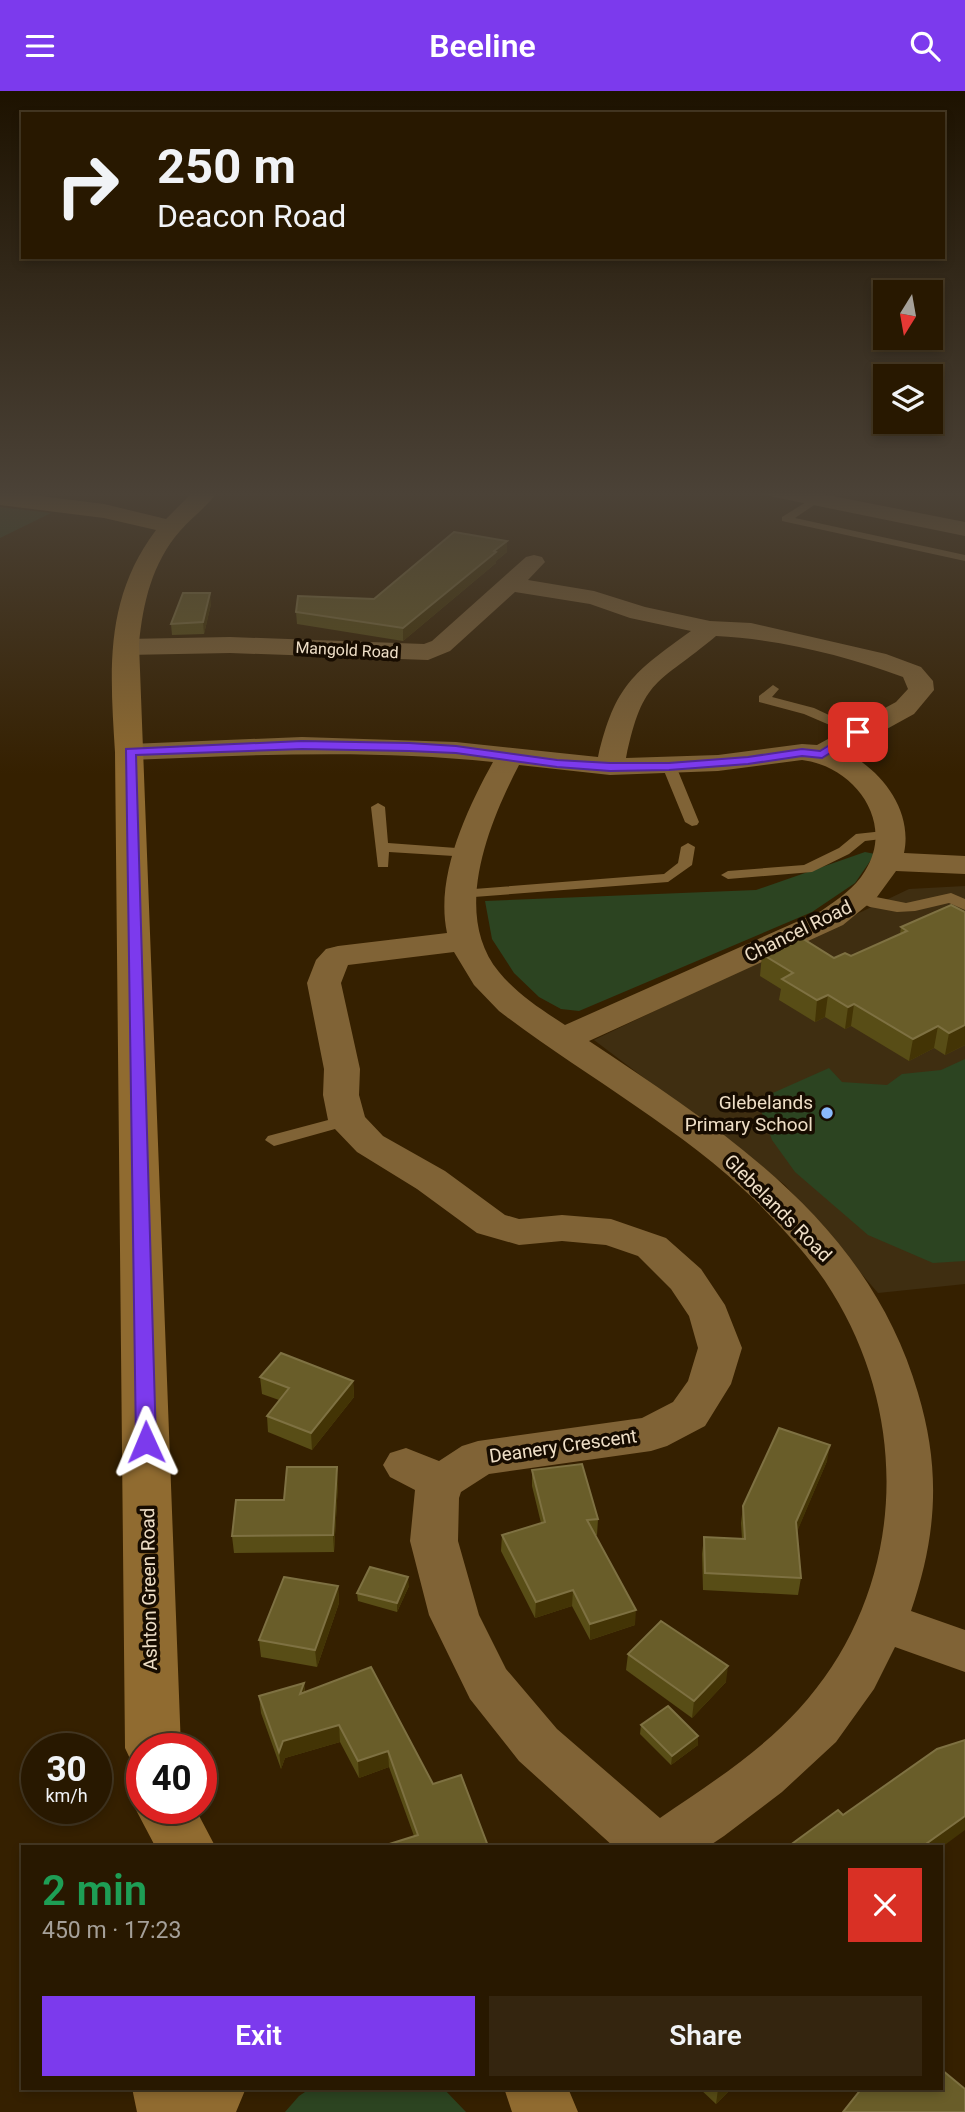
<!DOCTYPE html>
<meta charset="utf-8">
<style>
body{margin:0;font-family:Roboto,sans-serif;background:#34250f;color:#f1f3f6;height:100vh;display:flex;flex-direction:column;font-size:26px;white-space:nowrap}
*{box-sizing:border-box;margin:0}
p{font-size:23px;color:#a5a099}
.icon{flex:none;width:38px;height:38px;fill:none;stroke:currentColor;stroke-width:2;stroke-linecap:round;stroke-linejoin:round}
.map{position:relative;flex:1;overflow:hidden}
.panel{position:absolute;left:21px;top:1754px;width:922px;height:245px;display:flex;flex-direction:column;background:#281800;border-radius:0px;box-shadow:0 4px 10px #0003,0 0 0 2px #443722}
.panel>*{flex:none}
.hud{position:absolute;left:21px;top:21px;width:924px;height:147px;border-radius:0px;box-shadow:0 4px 10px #0003,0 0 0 2px #443722;background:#281800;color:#f1f3f6;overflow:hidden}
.needle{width:46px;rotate:191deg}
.controls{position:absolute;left:873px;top:189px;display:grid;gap:14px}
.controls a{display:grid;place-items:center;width:70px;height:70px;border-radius:0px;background:#281800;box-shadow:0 4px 10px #0003,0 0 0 2px #443722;font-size:35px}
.speed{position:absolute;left:21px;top:1642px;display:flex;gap:14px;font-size:35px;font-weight:700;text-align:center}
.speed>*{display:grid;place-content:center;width:91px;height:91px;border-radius:50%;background:#281800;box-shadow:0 4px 10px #0003,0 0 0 2px #443722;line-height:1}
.speed small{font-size:18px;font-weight:400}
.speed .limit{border:10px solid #d22;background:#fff;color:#111}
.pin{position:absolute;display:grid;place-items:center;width:60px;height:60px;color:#fff;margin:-30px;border-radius:14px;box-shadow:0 4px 10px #0006}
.me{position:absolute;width:77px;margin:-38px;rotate:359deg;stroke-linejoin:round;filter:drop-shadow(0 0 5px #0008)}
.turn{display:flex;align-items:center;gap:24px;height:147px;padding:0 21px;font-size:32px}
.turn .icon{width:91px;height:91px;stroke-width:2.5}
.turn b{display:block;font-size:49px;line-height:60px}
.round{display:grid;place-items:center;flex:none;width:74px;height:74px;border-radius:0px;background:#34250f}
.overview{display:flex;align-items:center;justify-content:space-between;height:119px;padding:0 21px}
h1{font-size:42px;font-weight:600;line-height:52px;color:#1e9e55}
.action{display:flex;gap:14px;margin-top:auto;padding:14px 21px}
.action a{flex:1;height:80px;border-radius:0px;background:#7c3aed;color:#fff;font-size:28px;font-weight:600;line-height:80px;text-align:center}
.action a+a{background:#34250f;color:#f1f3f6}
header{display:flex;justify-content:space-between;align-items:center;height:91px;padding:0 21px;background:#7c3aed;color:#fff;font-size:32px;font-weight:600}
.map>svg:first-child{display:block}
</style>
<header><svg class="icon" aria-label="menu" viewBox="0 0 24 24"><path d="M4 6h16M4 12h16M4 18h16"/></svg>Beeline<svg class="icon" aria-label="search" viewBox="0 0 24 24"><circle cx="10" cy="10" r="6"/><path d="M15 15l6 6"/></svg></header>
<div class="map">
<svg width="965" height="2021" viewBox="0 0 965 2021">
<rect width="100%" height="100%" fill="#352000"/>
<path fill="#3f2e11" d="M 965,795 L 965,1193 L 878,1202 L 785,1094 L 594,949 L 909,798 Z"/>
<path fill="#2c4421" d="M 0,416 L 51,422 L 0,447 Z
M 865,761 L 875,763 L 855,792 L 812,821 L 579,920 L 561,918 L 539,906 L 514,882 L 492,848 L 485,810 L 756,799 Z
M 965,968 L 965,1170 L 933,1172 L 868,1144 L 795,1081 L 772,1049 L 757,1009 L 829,977 L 842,991 L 887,994 L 902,983 L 941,979 Z
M 311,1997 L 443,1997 L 466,2021 L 285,2021 L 299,2005 Z"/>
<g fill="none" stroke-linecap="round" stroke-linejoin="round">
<path fill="#806336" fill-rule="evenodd" d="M 816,405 L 821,408 L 820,410 L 795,427 L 965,464 L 965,470 L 782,430 L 782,426 Z
M 773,594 L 779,598 L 772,606 L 814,617 L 865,641 L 858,645 L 853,644 L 804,623 L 759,611 L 759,605 Z
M 669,671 L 676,675 L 699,731 L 697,734 L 692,735 L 685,731 L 662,675 Z
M 378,712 L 385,716 L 388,752 L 470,758 L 477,762 L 470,766 L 389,761 L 388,776 L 378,776 L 371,716 Z
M 893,739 L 898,740 L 898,746 L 865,750 L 849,763 L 812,781 L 728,788 L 721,784 L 728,780 L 804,774 L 839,757 L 856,743 Z
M 688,752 L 695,756 L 692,774 L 668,791 L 461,807 L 454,803 L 461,799 L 664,783 L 678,772 L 681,756 Z
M 951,802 L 965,808 L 965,819 L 949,812 L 915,820 L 897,821 L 870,816 L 853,808 L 861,803 L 906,812 Z
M 347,1024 L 353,1025 L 356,1029 L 353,1033 L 274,1055 L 265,1049 L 268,1045 Z"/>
<path fill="#806336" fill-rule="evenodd" d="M 764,400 L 807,400 L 965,431 L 965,445 L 774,406 L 767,404 Z
M 534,464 L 542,466 L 545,471 L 528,489 L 594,500 L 645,516 L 710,530 L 751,532 L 886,563 L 921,576 L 933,590 L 934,599 L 914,623 L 845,661 C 882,679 913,720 904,762 L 965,765 L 965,783 L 896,780 L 877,806 L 843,834 L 589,950 C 727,1042 869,1133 918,1302 C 941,1379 937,1444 911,1520 L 965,1539 L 965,1581 L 895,1556 L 874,1598 L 836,1651 L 782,1701 L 724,1745 L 709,1755 L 613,1755 L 519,1670 L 470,1608 L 429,1524 L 410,1450 L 415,1399 L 390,1386 L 383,1374 L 390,1362 L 406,1357 L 439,1370 L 462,1355 L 478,1350 L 642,1327 L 673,1311 L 688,1290 L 698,1257 L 689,1225 L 671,1198 L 638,1165 L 606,1154 L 562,1150 L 519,1154 L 477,1142 L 417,1098 L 357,1061 L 334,1037 L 328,1029 L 323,1004 L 324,978 L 307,892 L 316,869 L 326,858 L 338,855 L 447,842 C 435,786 466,720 493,671 C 372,658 251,664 130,669 L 120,667 L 116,661 L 120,655 L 130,653 L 302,646 L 456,651 L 598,666 C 615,594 633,582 691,540 L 630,527 L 590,513 L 515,501 L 450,560 L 428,569 L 230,562 L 126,564 L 117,561 L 113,556 L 117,551 L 126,548 L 230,546 L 424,553 L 432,550 L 526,466 ZM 716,545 C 778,548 844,564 903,586 L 908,598 L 896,611 L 817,654 L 802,653 L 718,664 L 626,667 C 643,585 658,594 716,545 ZM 802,669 C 854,675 896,731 865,780 C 855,797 837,809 821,820 L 565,934 C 542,919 517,903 499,881 C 451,823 489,732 519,674 L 610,684 L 718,680 ZM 454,861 L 474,894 L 499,920 C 584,985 680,1036 757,1111 C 784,1139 812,1168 832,1201 C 914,1333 904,1503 799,1618 C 759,1662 708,1694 660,1727 L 557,1638 L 506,1578 L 479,1524 L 458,1450 L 459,1407 L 461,1401 L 489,1383 L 651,1360 L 667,1355 L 705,1335 L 731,1293 L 742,1257 L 725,1214 L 701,1178 L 666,1147 L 611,1128 L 562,1124 L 519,1128 L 505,1124 L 445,1080 L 383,1045 L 365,1026 L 359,1004 L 360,978 L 341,892 L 348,874 Z"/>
<path fill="#906b30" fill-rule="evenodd" d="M 0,400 L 104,413 L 166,428 L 194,400 L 218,400 C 208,415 192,426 180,440 C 152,472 143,512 139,553 L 181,1657 L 142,1657 L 142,1677 L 133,1674 L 125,1657 L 115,661 C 110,580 104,508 156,439 L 104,427 L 0,414 Z
M 142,1703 L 142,1717 L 195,1717 L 215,1755 L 155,1755 L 135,1717 Z
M 132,1997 L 246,1997 L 236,2021 L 137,2021 Z
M 504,1997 L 568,1997 L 578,2021 L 512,2021 Z"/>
</g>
<path fill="#584d16" d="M 507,450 L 507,461 L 496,470 L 496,472 L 403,550 L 297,533 L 296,521 L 374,508 Z
M 211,513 L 204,543 L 172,544 L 171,533 Z
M 965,821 L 965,954 L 945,964 L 934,957 L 909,970 L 851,935 L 845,938 L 825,926 L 815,931 L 779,909 L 781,898 L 760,885 L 762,863 L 834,867 L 851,865 L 900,843 L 901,836 Z
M 260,1286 L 353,1290 L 354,1306 L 312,1359 L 268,1341 L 267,1325 L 279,1309 L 262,1303 Z
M 827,1370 L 797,1440 L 801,1487 L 798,1504 L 703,1499 L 702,1463 L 704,1446 L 742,1448 L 741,1432 L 743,1415 Z
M 532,1379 L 598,1428 L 597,1444 L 595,1444 L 635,1534 L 590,1549 L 572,1515 L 535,1527 L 501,1460 L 502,1444 L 541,1432 L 532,1395 Z
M 338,1393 L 334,1461 L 234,1462 L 232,1445 L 284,1409 Z
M 338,1495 L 339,1512 L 317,1576 L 261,1566 L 259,1549 Z
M 409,1495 L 397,1521 L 358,1510 L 357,1502 Z
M 628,1563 L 726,1591 L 692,1627 L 626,1579 Z
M 304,1592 L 305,1601 L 433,1693 L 488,1755 L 414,1745 L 389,1676 L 359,1687 L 340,1651 L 285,1667 L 281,1678 L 261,1622 L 259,1605 Z
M 641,1634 L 698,1654 L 671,1674 L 640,1643 Z
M 699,1997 L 732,1997 L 716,2013 Z"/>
<path fill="#433405" d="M 507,450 L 507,461 L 496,470 L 496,472 L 403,550 L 403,537 Z
M 210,502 L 211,513 L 204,543 L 203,531 Z
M 828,904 L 825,926 L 815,931 L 817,909 Z
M 854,913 L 851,935 L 845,938 L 848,916 Z
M 965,934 L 965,954 L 945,964 L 949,942 Z
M 938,935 L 934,957 L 909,970 L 913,948 Z
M 353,1290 L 354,1306 L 312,1359 L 311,1342 Z
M 830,1354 L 827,1370 L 794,1448 L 796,1431 Z
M 337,1376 L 338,1393 L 334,1461 L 333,1444 Z
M 408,1486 L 409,1495 L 397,1521 L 397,1512 Z
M 338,1495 L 339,1512 L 317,1576 L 315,1559 Z
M 573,1499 L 572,1515 L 535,1527 L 536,1511 Z
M 636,1519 L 635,1534 L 590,1549 L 590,1533 Z
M 728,1575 L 726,1591 L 692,1627 L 694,1610 Z
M 304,1592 L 305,1609 L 300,1603 Z
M 339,1634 L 340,1651 L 285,1667 L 281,1678 L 279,1661 L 283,1650 Z
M 698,1645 L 698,1654 L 671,1674 L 672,1665 Z
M 388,1660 L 389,1676 L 359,1687 L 358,1670 Z
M 965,1725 L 965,1739 L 942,1756 L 923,1755 Z
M 719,1997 L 732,1997 L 716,2013 L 718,1998 Z"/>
<path fill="#695d29" stroke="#7e7142" stroke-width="2" d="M 454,441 L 507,450 L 494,460 L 496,461 L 403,537 L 296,521 L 298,505 L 374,508 Z
M 183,502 L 210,502 L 203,531 L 171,533 Z
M 951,814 L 965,821 L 965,934 L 949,942 L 938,935 L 913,948 L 854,913 L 848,916 L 828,904 L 817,909 L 782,888 L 793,882 L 762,863 L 800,846 L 834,867 L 845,862 L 851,865 L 907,840 L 901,836 Z
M 281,1262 L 353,1290 L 311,1342 L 267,1325 L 289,1297 L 260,1286 Z
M 779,1337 L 830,1354 L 796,1431 L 801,1487 L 705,1482 L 704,1446 L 745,1448 L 743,1415 Z
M 582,1373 L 598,1428 L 587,1429 L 636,1519 L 590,1533 L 573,1499 L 536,1511 L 502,1444 L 545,1431 L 532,1379 Z
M 287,1376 L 337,1376 L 333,1444 L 232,1445 L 236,1409 L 284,1409 Z
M 370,1476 L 408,1486 L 397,1512 L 357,1502 Z
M 284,1486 L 338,1495 L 315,1559 L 259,1549 Z
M 661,1530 L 728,1575 L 694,1610 L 628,1563 Z
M 371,1576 L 433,1693 L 461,1684 L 488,1755 L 383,1755 L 418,1744 L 388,1660 L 358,1670 L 339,1634 L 283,1650 L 279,1661 L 259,1605 L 304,1592 L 300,1603 Z
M 668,1615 L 698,1645 L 672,1665 L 641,1634 Z
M 965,1649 L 965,1725 L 923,1755 L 789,1755 L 838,1719 L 843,1724 L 937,1658 Z
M 942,1979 L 965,1998 L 965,2021 L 843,2021 L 862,1997 L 942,1997 Z"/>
<linearGradient id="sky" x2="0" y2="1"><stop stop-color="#1d1200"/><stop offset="0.59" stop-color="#4b4237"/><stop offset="1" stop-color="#4b4237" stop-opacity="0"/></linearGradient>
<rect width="965" height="683" fill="url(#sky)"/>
<path fill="#7c3aed" stroke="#51269a" stroke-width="2" d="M 854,639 L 864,641 L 822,667 L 802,665 L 748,673 L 669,679 L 610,680 L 557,676 L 456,662 L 409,660 L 302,658 L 136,664 L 156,1351 L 153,1356 L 146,1359 L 139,1356 L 136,1351 L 126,658 L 302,650 L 409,652 L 456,655 L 557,669 L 610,672 L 669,672 L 748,666 L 802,658 L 820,660 Z"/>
<circle fill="#8abafc" stroke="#170c00" stroke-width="2.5" cx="827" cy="1022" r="7"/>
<g text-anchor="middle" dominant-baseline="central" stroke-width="7" stroke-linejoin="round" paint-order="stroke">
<g font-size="16" fill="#efdfc7" stroke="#170c00">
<text transform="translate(347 559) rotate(3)">Mangold Road</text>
</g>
<g font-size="19" fill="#efdfc7" stroke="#170c00">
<text transform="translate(798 840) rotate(-26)">Chancel Road</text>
<text transform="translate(778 1117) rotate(45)">Glebelands Road</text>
<text transform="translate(563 1355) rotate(-8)">Deanery Crescent</text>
<text transform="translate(149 1498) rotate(-91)">Ashton Green Road</text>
</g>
<g font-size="19" fill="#efdfc7" stroke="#170c00" text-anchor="end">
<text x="813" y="1011">Glebelands<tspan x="813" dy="22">Primary School</tspan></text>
</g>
</g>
</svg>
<div class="controls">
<a><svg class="needle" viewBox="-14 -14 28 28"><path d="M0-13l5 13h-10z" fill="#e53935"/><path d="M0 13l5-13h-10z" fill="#a5a099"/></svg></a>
<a><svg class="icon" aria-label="layers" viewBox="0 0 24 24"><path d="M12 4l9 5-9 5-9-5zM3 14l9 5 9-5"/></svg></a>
</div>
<div class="speed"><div>30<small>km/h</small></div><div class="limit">40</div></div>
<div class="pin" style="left:858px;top:641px;background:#d93025"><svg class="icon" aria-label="arrive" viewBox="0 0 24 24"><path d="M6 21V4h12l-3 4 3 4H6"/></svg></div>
<svg class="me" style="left:146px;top:1351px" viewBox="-20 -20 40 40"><path d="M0-17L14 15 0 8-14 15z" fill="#7c3aed" stroke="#fff" stroke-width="4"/></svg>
<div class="hud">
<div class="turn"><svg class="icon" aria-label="right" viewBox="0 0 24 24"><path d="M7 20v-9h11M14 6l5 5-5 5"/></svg><div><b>250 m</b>Deacon Road</div></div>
</div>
<section class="panel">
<div class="overview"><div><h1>2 min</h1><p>450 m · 17:23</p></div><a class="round" style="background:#d93025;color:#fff"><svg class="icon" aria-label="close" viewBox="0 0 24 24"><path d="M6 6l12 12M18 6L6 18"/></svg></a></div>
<div class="action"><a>Exit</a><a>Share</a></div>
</section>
</div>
